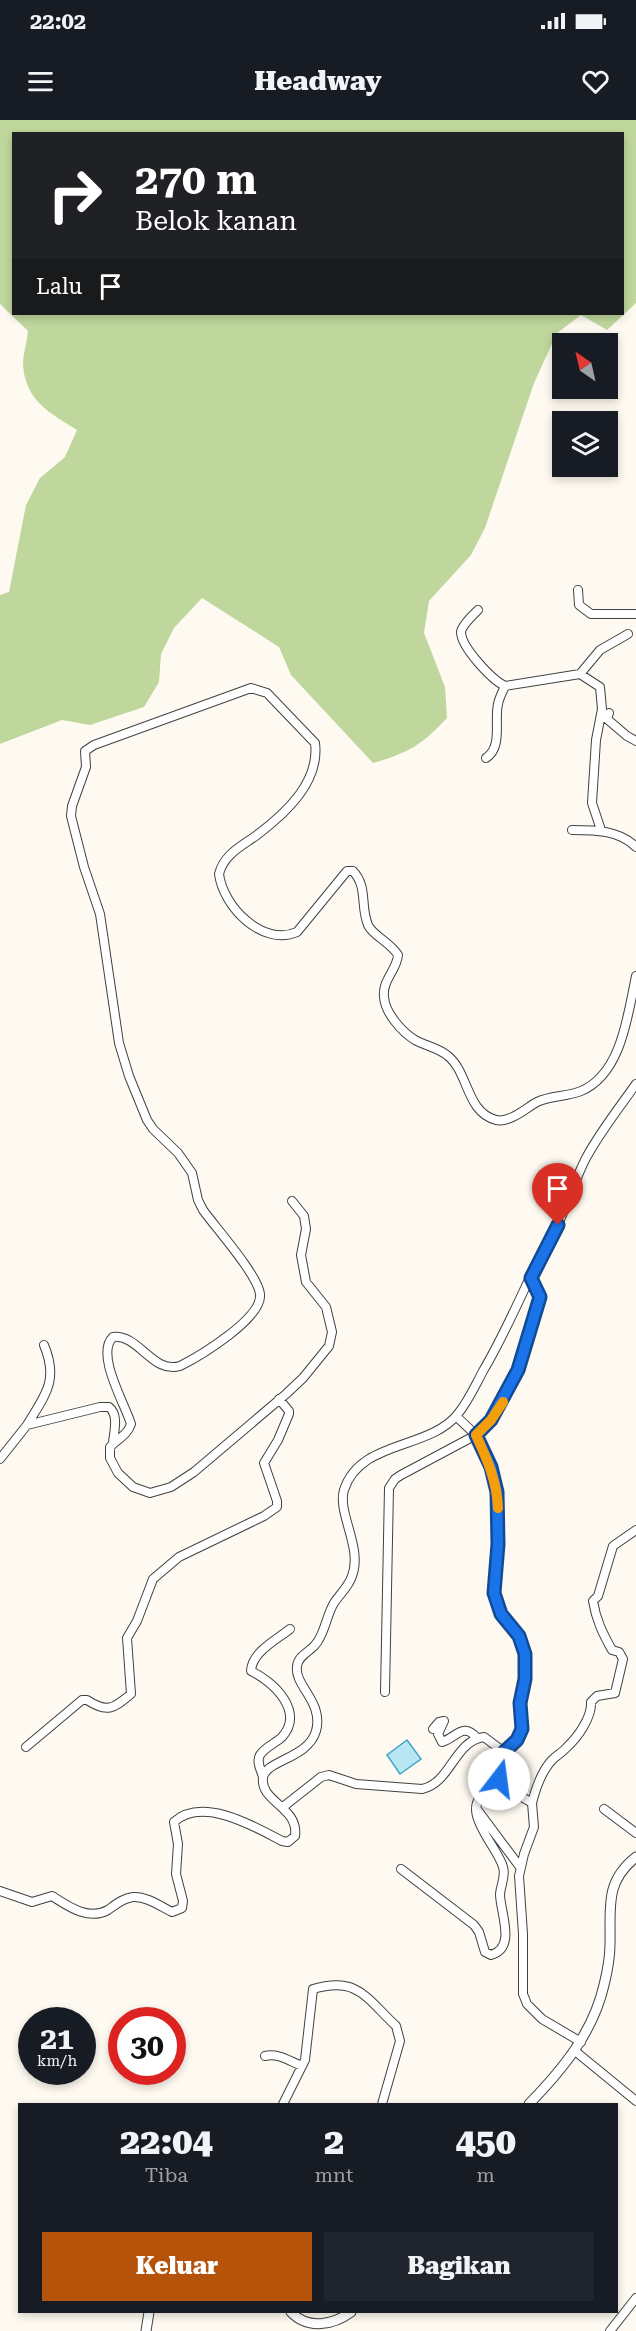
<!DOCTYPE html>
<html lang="id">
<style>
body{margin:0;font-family:"Roboto Serif",serif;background:#20242c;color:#f1f3f6;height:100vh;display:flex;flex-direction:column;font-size:22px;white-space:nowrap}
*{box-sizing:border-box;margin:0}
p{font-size:20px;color:#9ea1a6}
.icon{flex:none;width:33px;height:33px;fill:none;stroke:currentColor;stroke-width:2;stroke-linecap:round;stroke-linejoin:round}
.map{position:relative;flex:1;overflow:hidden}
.drawer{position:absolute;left:18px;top:1983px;width:600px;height:210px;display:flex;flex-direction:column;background:#171b24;border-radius:0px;box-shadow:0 3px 9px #0003}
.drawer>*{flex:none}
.guide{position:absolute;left:12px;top:12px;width:612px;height:183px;border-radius:0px;box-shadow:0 3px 9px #0003;background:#202124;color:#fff;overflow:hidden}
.needle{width:39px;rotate:326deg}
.buttons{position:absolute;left:552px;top:213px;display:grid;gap:12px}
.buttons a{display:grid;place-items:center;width:66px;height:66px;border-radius:0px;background:#171b24;box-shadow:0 3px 9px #0003;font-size:30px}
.speed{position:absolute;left:18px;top:1887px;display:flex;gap:12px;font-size:30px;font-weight:700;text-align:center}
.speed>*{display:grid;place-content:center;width:78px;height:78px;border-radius:50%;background:#171b24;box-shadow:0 3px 9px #0003;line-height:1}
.speed small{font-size:15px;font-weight:400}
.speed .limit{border:9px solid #d22;background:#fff;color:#111}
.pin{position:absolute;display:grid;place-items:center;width:51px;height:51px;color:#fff;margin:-62px -26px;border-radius:50% 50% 50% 0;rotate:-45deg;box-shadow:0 0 6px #0007}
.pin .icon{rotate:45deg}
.me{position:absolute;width:66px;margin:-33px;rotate:15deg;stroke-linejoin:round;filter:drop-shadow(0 0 4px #0008)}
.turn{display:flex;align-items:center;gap:21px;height:126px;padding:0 24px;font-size:27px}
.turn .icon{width:78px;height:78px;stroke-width:2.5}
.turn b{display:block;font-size:42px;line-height:51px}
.then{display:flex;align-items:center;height:57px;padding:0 24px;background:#0003;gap:12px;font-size:22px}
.eta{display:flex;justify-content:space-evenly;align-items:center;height:102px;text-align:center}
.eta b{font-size:36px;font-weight:800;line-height:42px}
.button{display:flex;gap:12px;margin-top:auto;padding:12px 24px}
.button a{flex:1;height:69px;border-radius:0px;background:#b45309;color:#fff;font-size:24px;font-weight:800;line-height:69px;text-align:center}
.button a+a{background:#20242c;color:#f1f3f6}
.status{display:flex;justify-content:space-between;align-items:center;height:42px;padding:0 30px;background:#171b24;direction:ltr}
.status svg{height:16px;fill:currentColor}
header{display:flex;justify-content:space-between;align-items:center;height:78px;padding:0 24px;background:#171b24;font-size:27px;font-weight:800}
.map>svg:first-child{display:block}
</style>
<div class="status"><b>22:02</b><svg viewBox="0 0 49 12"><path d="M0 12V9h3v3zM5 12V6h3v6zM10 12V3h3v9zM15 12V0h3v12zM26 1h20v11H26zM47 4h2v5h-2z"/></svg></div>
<header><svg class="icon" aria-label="menu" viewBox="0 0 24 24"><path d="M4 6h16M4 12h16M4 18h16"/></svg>Headway<svg class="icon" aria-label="heart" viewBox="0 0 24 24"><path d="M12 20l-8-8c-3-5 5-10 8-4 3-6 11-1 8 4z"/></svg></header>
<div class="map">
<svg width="636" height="2211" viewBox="0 0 636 2211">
<rect width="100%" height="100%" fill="#fefaf1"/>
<path fill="#bfd79c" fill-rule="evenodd" d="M 0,0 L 636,0 L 636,183 L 607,210 L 581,195 L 557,213 L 534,263 L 485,408 L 471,435 L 429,481 L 424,513 L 445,567 L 447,598 C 422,625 408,633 373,643 L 291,555 L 279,527 L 202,478 L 174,508 L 161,534 L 159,562 L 144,587 L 90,605 L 62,600 L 0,624 L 0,475 L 9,472 L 26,385 L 40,358 L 65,337 L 77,310 C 50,293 25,281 23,244 C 23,234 27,222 28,211 L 0,184 ZM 14,14 L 622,14 L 622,194 L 14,194 Z"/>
<path fill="#b8e6f3" stroke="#42a6c7" stroke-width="1.5" d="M 407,1620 L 421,1639 L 400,1654 L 387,1635 Z"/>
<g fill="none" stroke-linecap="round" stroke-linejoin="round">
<g stroke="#414141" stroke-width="10">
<path id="minor" d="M 578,470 L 579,485 L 591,494 L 636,494
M 478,490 C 473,495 462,505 461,512 C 461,527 492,560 505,566 L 580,554 L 600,567 L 602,589 L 596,620 L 592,683 L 601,710
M 580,554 L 600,530 L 628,514
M 609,593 L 607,599 L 627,616 L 636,621
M 486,638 C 503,627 494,601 498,584 C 499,578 503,571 505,566
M 572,710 C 595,710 619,710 636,727
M 292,1081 L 304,1096 L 306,1109 L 301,1135 L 306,1162 L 326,1187 L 332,1212 L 329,1226 L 303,1258 L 286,1274 L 194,1352 L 171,1367 L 150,1373 L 133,1367 L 118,1353 L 110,1338 L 110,1327 C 118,1318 127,1316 131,1304 C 125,1284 95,1234 113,1217 C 139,1214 152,1254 180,1246 C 200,1236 263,1198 260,1174 C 258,1155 215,1107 203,1090 L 198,1080 L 192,1053 L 178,1033 L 153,1009 L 147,1000 L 129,956 L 119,923 L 100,794 L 84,747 L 71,696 L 72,686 L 86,647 L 85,631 L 94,625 L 251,568 L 267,573 L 315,623 C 320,662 286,693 257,715 C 242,726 224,734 219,754 C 223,786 262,827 297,812 L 347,751 L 353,751 C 368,767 360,786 368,805 C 372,815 391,823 398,835 C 397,850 382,860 384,877 C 385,893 402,912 415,920 C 426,926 439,928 448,936 C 469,953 466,992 496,1000 C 510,1003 526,988 537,982 C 551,975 567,977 581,971 C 622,954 628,893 636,856
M 44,1225 C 59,1261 45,1275 27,1305 L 100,1287 L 109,1287 C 119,1295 114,1311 113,1323
M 456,1296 L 476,1315 L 491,1347 L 497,1372 L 498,1424 L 494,1473 L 501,1494 L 519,1516 L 525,1534 L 525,1559 L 520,1583 L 522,1609 L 517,1620 L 504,1632
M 0,1339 L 27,1305
M 385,1572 L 389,1368 L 395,1359 L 401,1355 L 476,1315 L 491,1300 L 503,1281 L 518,1250 L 539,1179 L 537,1169 L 531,1158
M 433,1609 L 439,1602 L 444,1601 L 438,1614 L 442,1622 C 457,1617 463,1602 477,1618
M 26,1627 L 82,1580 L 87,1580 C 107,1593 113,1589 131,1574 L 127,1518 L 137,1501 L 153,1459 L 179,1437 L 264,1396 L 277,1387 L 277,1381 L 264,1343 L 278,1320 L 289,1294 L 289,1291 L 279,1279
M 263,1657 C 261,1650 256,1642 260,1635 C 265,1627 276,1623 282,1617 C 305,1592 274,1562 251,1551 C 252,1532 276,1520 290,1509
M 532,1683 C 536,1667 541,1652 552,1640 C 557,1635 563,1632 567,1627 C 578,1617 592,1597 591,1582 L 597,1576 L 615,1573 L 623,1539 L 619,1532 L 612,1530 C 603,1514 596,1500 593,1481 L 598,1476 L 613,1426 L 636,1410
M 283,1687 L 321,1657 L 329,1655 L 356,1664 L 422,1669 C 451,1663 454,1621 484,1617 L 504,1632 L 497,1671
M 476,1688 L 520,1747
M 604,1689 L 636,1713
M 401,1749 L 474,1805 L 479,1812 L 485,1832 L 491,1835 C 517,1828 500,1792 500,1774 C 501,1764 506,1756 503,1747 C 498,1727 455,1686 489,1672 C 503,1666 521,1676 532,1683 L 534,1707 L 524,1734 L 519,1756 L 523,1814 L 523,1874 L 527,1884 L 542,1899 L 581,1922
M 0,1771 L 32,1782 L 52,1776 C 68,1786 88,1801 108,1790 C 115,1785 123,1778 133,1777 C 146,1776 160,1786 172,1792 L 182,1788 L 183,1781 L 176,1754 L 178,1724 L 174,1702 C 202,1676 254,1706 282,1721 L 288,1722 L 295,1716 C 299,1687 260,1682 263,1658 C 265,1640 308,1639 316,1611 C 324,1582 294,1566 297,1546 C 298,1536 309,1532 315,1525 C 325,1514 326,1496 334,1483 C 340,1474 349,1466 352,1456 C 363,1428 337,1393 344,1370 C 360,1320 428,1330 457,1295 C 468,1282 475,1266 483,1251 C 499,1224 512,1196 525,1168 C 535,1147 547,1127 557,1106 C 568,1084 575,1059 586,1038 C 600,1012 619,988 636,964
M 575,1931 L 636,1981
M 265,1936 C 279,1933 289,1941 302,1946
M 283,1984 L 305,1940 L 313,1869 C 358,1856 366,1878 396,1906 L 400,1921 L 382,1984
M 610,2211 L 636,2178"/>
</g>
<g stroke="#414141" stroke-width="11">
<path id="tertiary" d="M 529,1984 C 562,1950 593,1913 604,1865 C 607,1853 610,1837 610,1824 C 611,1789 604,1762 636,1737
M 291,2192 C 308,2210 333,2205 351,2192
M 146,2211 L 149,2192"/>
</g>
<use href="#minor" stroke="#fff" stroke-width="8"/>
<use href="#tertiary" stroke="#fff" stroke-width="9"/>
</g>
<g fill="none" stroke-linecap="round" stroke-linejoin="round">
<g stroke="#114b97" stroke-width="15">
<path id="route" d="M 499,1659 L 504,1632 L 517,1620 L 522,1609 L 520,1583 L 525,1559 L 525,1534 L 519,1516 L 501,1494 L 494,1473 L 498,1424 L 497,1372 L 491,1347 L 476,1315 L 491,1300 L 518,1250 L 540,1177 L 531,1158 L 558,1105"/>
</g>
<use href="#route" stroke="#1a73e8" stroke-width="10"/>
<path stroke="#f59e0b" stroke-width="10" d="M 498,1388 C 497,1361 487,1339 476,1315 L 491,1300 L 503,1282"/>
</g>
</svg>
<div class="buttons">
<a><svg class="needle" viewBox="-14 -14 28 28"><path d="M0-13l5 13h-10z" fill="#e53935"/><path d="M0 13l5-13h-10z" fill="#9ea1a6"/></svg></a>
<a><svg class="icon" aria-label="layers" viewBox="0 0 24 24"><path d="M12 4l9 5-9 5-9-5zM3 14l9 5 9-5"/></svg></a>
</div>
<div class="speed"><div>21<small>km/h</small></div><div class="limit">30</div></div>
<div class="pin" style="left:558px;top:1105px;background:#d93025"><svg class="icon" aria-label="arrive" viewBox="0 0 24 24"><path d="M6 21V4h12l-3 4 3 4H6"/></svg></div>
<svg class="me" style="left:499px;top:1659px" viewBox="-20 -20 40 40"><circle r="19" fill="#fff"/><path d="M0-13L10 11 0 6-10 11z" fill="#1a73e8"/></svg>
<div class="guide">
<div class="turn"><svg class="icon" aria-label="right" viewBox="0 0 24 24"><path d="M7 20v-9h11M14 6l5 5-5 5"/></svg><div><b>270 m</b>Belok kanan</div></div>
<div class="then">Lalu<svg class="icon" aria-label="arrive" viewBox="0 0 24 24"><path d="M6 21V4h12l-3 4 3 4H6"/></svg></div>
</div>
<section class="drawer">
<div class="eta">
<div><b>22:04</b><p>Tiba</p></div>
<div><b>2</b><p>mnt</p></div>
<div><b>450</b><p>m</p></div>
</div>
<div class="button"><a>Keluar</a><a>Bagikan</a></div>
</section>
</div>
